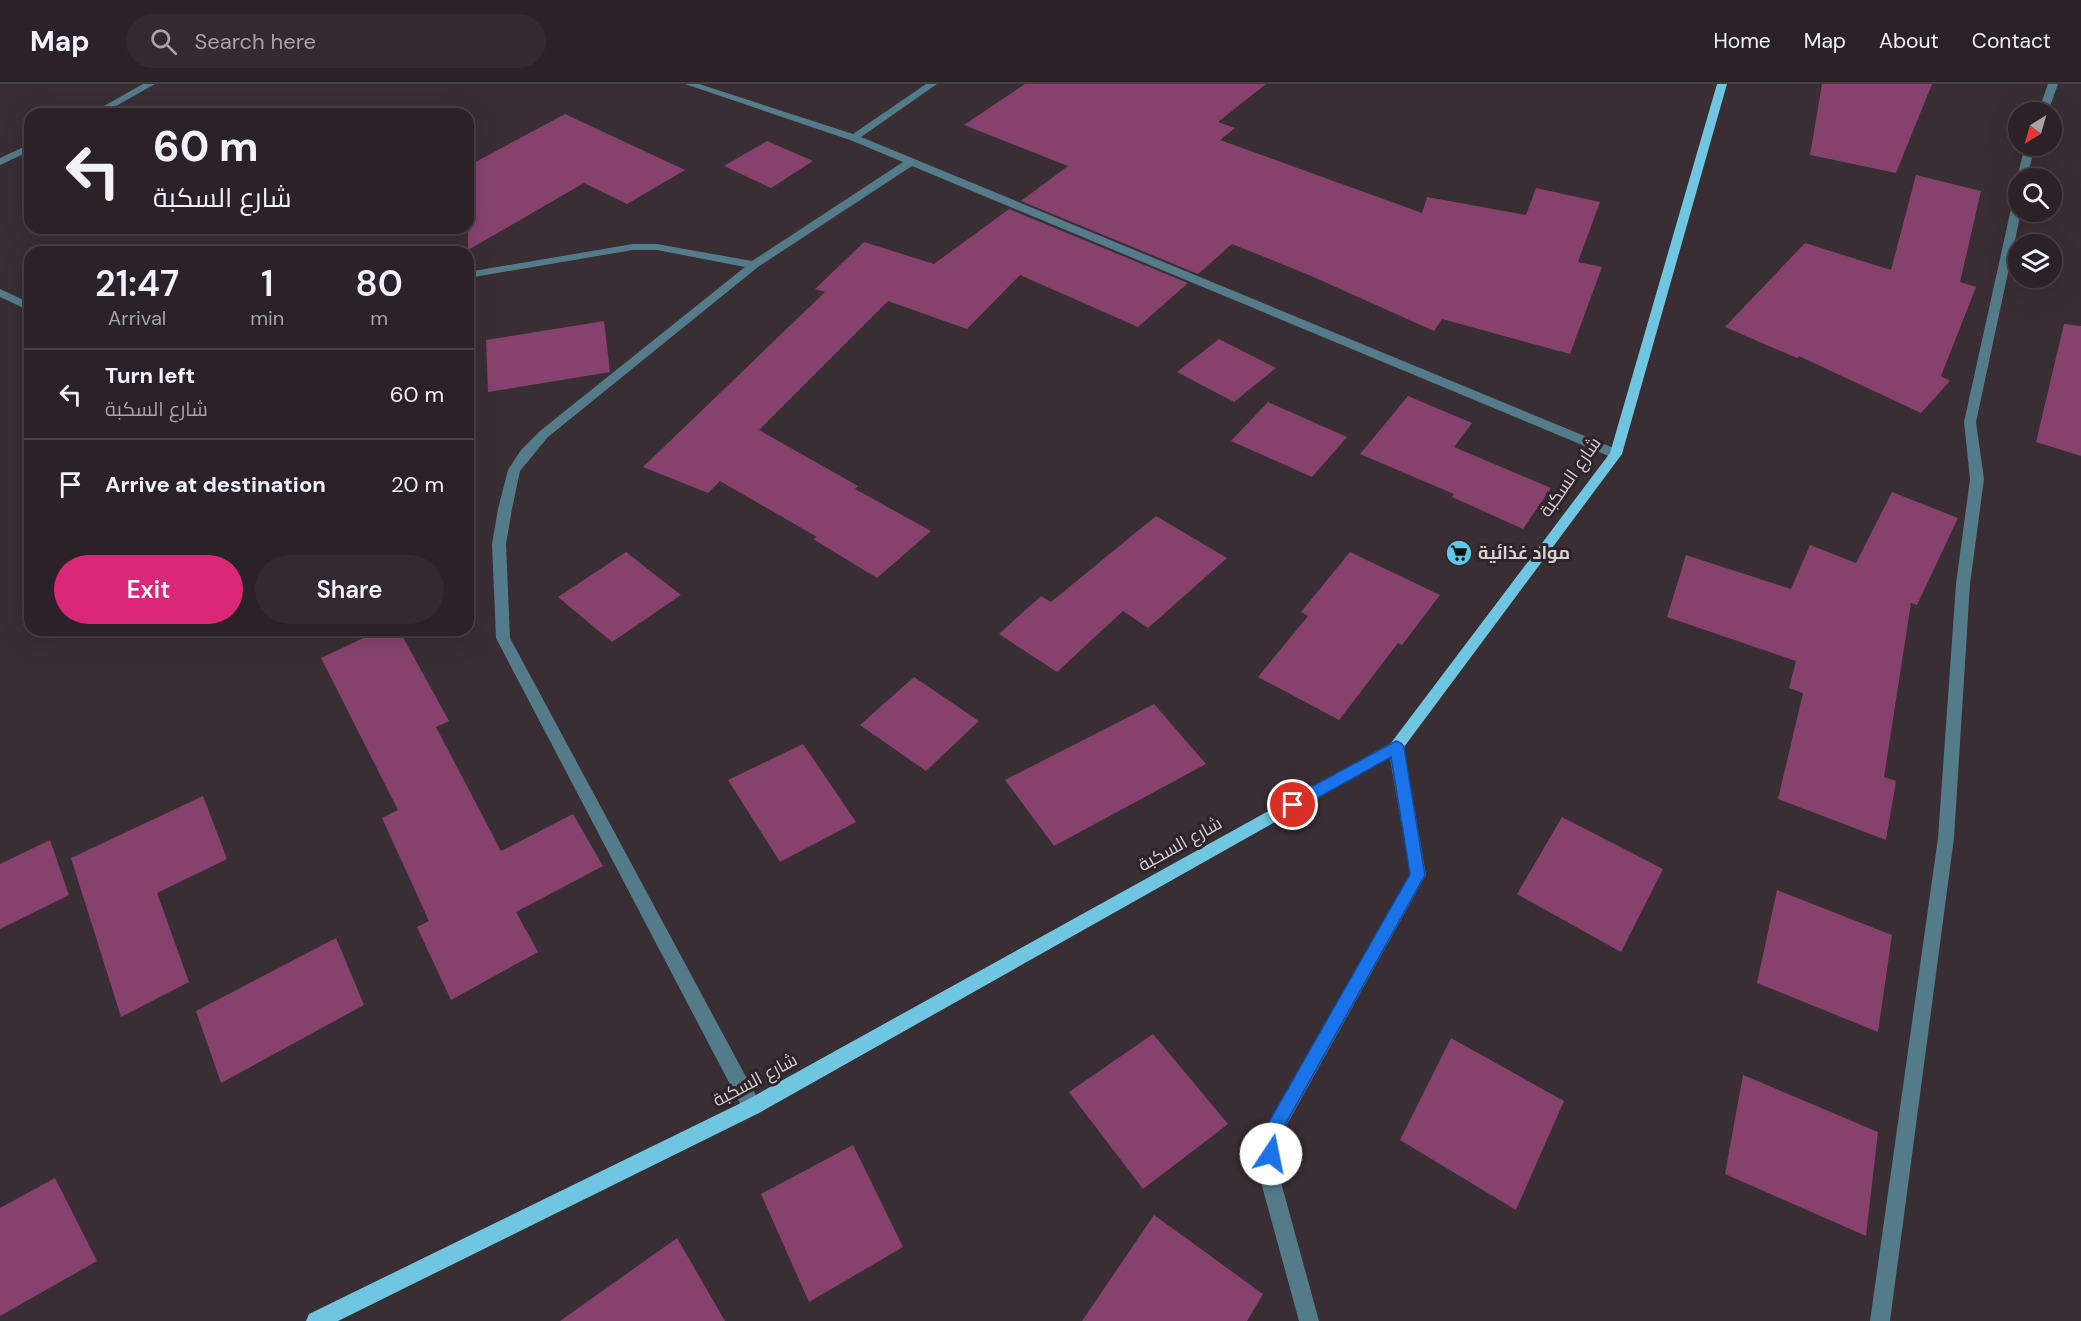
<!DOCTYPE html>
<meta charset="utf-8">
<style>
body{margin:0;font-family:"DM Sans",Cairo,sans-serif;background:#322a2e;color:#f1f3f6;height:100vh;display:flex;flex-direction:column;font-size:22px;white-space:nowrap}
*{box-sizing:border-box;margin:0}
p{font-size:20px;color:#a5a4a7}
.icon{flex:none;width:33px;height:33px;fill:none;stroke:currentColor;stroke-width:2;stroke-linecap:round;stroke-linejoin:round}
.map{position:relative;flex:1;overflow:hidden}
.details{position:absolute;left:24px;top:162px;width:450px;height:390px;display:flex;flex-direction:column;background:#2a2226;border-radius:18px;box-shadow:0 6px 24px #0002,0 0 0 2px #463f43}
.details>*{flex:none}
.banner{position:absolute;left:24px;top:24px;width:450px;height:126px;border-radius:18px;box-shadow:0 6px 24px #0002,0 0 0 2px #463f43;background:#2a2226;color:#f1f3f6;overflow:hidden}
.needle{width:39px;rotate:217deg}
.tools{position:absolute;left:2008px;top:18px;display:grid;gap:12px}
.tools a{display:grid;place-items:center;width:54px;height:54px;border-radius:50%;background:#2a2226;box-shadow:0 6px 24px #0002,0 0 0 2px #463f43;font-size:30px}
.pin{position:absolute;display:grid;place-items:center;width:51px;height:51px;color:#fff;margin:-26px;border:3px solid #fff;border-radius:50%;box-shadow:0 2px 6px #0007}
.me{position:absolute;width:66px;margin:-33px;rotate:11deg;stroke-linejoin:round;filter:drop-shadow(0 0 4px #0008)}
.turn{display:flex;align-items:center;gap:21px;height:126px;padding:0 30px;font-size:27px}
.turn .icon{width:78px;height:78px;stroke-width:2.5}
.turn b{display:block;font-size:42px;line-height:51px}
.eta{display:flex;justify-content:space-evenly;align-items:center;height:102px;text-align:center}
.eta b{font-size:36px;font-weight:600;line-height:42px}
.action{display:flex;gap:12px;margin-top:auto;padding:12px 30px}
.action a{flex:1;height:69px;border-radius:36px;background:#db2777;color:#fff;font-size:24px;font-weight:600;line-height:69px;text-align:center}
.action a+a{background:#322a2e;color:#f1f3f6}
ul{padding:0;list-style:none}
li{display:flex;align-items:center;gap:18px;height:90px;padding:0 30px;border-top:2px solid #463f43}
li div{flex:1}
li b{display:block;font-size:22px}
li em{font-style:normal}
header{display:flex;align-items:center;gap:36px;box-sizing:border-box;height:84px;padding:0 30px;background:#2a2226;border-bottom:2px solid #463f43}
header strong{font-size:28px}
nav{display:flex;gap:33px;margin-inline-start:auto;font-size:21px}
.search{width:420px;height:54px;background:#322a2e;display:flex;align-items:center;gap:15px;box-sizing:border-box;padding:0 21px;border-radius:33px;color:#a5a4a7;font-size:22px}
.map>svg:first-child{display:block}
</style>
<header>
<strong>Map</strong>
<div class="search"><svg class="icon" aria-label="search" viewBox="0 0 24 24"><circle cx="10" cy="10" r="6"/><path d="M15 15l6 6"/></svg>Search here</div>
<nav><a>Home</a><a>Map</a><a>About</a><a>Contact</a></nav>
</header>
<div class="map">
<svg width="2081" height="1237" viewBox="0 0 2081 1237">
<rect width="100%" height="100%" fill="#382e33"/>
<path fill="#86426d" d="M 1025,0 L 1266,0 L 1218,38 L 1235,44 L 1220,56 L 1422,129 L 1427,113 L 1526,131 L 1536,104 L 1600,118 L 1578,178 L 1602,183 L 1570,270 L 1442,235 L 1434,247 L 1309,191 L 1232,160 L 1198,190 L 1021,117 L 1068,82 L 964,41 Z
M 1822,0 L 1932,0 L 1896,89 L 1810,71 Z
M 565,30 L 685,86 L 627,120 L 584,99 L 468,166 L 468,82 Z
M 767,57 L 813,77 L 771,104 L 724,82 Z
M 1916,91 L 1981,107 L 1960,198 L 1976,203 L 1941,292 L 1950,297 L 1921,329 L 1799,272 L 1797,274 L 1725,243 L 1805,159 L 1891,186 Z
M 1009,125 L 1188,199 L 1138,243 L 1020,191 L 967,245 L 888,217 L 759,346 L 858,402 L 855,405 L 931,447 L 877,494 L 813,455 L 817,453 L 720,397 L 708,409 L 643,383 L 825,208 L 815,205 L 864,158 L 934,180 Z
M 604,237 L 610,288 L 488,308 L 486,256 Z
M 2064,240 L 2081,242 L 2081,372 L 2036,358 Z
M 1219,255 L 1276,284 L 1234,318 L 1177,288 Z
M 1408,312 L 1472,339 L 1454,363 L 1551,404 L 1523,445 L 1452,413 L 1454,410 L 1360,370 Z
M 1268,318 L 1347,353 L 1312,393 L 1231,357 Z
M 1892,408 L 1958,434 L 1917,521 L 1911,519 L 1884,693 L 1896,697 L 1886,756 L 1778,715 L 1803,609 L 1789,604 L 1796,577 L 1667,533 L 1686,471 L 1791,505 L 1810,461 L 1856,479 Z
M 1156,432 L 1227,474 L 1148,544 L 1123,527 L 1057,588 L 999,550 L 1041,512 L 1051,518 Z
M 626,468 L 681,511 L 612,558 L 558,513 Z
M 1350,468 L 1440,511 L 1402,561 L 1398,559 L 1339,636 L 1258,593 L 1308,532 L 1301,528 Z
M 380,546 L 399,546 L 449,637 L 436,643 L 501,767 L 573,730 L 603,782 L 516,828 L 538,868 L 451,916 L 417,843 L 429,837 L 382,734 L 398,726 L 321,574 Z
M 914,593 L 979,637 L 926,687 L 860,641 Z
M 1154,620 L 1206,680 L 1054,762 L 1005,696 Z
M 803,660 L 856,738 L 780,778 L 728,696 Z
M 203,712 L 227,775 L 157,809 L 189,898 L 121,933 L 71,774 Z
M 1562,733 L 1663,785 L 1621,868 L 1517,810 Z
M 50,756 L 69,811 L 0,845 L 0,780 Z
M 1777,806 L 1892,851 L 1878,948 L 1757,899 Z
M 336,854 L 364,921 L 221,999 L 196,927 Z
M 1153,950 L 1228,1040 L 1143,1105 L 1069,1008 Z
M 1451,954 L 1564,1017 L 1516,1126 L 1400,1056 Z
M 1743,991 L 1878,1048 L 1866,1152 L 1725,1090 Z
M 853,1061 L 903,1163 L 809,1218 L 761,1110 Z
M 55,1094 L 97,1177 L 0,1232 L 0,1124 Z
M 1154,1131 L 1263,1210 L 1247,1237 L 1082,1237 Z
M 677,1154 L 725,1237 L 560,1237 Z"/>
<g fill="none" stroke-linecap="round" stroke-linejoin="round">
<path fill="#547b89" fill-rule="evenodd" d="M 143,0 L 155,0 L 102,30 L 90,30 Z
M 685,0 L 699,0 L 853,50 L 926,0 L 937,0 L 861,53 L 1621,367 L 1622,370 L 1616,374 L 1611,373 L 912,82 L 758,183 L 548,353 L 520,387 L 512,425 L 506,460 L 510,554 L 759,1017 L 761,1023 L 759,1029 L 752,1032 L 745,1029 L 496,554 L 492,460 L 498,425 L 508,386 L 521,366 L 540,347 L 745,183 L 657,166 L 633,166 L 468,194 L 468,188 L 633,160 L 657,160 L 752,177 L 903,78 L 850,56 Z
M 2048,0 L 2058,0 L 2048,28 L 2038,28 Z
M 30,60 L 30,67 L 0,81 L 0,74 Z
M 2025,62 L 2035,62 L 2027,94 L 2019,96 L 2017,94 Z
M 2019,108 L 2021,128 L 1976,338 L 1984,395 L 1970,500 L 1954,754 L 1890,1237 L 1870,1237 L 1938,754 L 1956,500 L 1970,395 L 1964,338 L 2014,111 Z
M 0,205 L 30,219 L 30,227 L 0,213 Z
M 1396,657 L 1401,659 L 1404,663 L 1426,791 L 1281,1051 L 1279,1091 L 1319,1237 L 1299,1237 L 1259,1091 L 1263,1049 L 1410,790 L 1388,663 L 1391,659 Z"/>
<path fill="#70c5e1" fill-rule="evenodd" d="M 1717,0 L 1727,0 L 1622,370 L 1401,667 L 759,1029 L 338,1237 L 306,1237 L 309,1230 L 745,1017 L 1391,659 L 1610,369 Z"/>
</g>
<path fill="#1a73e8" stroke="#114b97" stroke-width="1.5" d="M 1396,657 L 1401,659 L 1404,663 L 1425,791 L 1280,1050 L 1277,1076 L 1271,1079 L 1265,1076 L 1262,1070 L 1266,1043 L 1410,790 L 1391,673 L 1298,725 L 1287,725 L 1285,721 L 1287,716 Z"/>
<defs>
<g id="supermarket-disc" transform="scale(1.35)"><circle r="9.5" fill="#5dc7e8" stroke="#2e2429"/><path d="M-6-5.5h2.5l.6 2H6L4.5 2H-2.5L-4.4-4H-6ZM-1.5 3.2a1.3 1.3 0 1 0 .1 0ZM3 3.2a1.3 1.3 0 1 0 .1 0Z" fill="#111"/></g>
</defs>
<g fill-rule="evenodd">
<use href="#supermarket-disc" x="1459" y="469"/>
</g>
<g text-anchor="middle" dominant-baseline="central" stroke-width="6" stroke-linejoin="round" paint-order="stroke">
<g font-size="18" fill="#d6d0d3" stroke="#2e2429">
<text transform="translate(1570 393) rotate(-55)">شارع السكبة</text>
<text transform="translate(1180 760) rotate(-29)">شارع السكبة</text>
<text transform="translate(755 996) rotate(-28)">شارع السكبة</text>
</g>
<g font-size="18" font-weight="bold" fill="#d6d0d3" stroke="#2e2429" text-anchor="start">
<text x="1478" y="469">مواد غذائية</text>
</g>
</g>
</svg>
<div class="tools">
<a><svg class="needle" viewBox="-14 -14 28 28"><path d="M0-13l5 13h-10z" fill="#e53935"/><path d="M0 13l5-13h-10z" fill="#a5a4a7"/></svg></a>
<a><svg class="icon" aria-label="search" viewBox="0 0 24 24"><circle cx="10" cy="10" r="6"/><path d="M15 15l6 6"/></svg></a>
<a><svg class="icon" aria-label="layers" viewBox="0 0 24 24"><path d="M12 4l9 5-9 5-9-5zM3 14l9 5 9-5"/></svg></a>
</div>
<div class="pin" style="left:1293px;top:721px;background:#d93025"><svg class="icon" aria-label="arrive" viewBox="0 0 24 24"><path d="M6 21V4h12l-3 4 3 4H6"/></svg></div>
<svg class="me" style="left:1271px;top:1070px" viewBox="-20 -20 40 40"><circle r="19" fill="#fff"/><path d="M0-13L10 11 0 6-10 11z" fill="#1a73e8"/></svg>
<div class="banner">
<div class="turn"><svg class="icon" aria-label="left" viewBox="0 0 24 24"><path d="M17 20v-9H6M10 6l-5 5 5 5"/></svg><div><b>60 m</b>شارع السكبة</div></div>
</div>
<section class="details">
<div class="eta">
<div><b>21:47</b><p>Arrival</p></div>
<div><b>1</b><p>min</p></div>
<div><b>80</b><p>m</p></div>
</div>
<ul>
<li><svg class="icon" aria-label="left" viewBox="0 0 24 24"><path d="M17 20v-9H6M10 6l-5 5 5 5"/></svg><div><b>Turn left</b><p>شارع السكبة</p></div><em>60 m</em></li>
<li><svg class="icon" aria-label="arrive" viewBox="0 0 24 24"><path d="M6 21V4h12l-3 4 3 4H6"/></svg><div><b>Arrive at destination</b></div><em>20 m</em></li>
</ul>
<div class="action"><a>Exit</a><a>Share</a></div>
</section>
</div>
